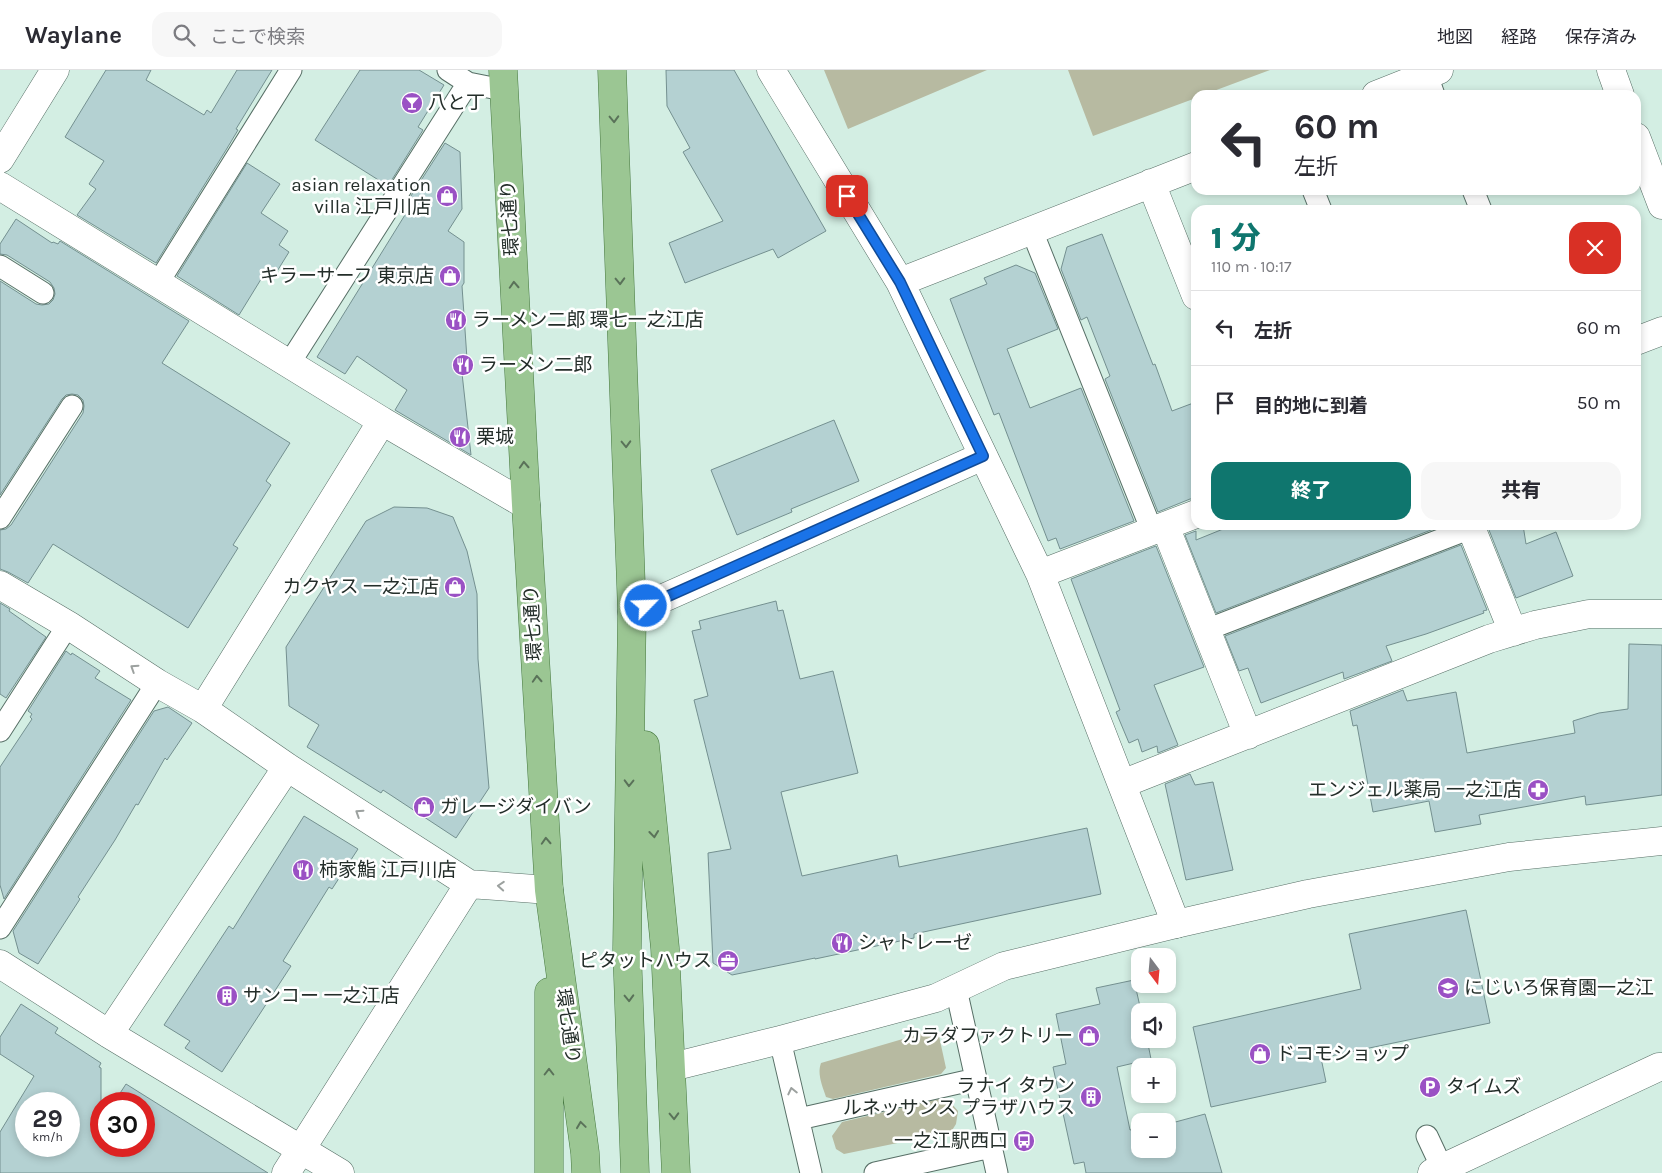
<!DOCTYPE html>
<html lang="ja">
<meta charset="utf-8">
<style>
body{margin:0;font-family:Karla,"Noto Sans JP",sans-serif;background:#f7f7f7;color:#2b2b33;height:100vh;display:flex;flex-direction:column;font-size:19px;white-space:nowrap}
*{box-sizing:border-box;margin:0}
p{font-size:16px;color:#7c7c81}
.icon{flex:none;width:28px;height:28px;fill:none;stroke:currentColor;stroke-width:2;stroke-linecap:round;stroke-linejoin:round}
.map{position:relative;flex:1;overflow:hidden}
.sheet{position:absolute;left:1191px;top:135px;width:450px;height:325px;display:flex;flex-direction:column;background:#fff;border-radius:15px;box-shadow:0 2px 8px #0003}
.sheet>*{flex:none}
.guide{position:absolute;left:1191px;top:20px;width:450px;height:105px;border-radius:15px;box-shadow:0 2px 8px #0003;background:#fff;color:#2b2b33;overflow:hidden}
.needle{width:32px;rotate:164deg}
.buttons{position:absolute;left:1131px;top:878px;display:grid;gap:10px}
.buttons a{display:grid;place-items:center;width:45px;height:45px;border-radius:10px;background:#fff;box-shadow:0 2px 8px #0003;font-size:25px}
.speed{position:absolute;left:15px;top:1022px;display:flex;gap:10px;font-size:25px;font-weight:700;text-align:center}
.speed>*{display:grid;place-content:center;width:65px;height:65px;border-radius:50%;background:#fff;box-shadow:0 2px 8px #0003;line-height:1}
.speed small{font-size:12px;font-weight:400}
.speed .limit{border:8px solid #d22;background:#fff;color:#111}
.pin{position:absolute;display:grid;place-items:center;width:42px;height:42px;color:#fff;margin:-21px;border-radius:10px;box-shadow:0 2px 8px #0006}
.me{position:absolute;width:55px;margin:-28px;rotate:66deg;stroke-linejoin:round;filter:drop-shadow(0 0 4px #0008)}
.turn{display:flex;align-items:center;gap:18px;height:105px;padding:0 20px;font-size:22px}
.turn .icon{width:65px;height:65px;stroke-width:2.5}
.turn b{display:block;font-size:35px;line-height:42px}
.round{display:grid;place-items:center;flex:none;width:52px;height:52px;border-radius:15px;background:#f7f7f7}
.overview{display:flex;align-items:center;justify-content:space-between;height:85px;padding:0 20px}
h1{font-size:30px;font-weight:800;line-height:38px;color:#0f766e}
.cta{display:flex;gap:10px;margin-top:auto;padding:10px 20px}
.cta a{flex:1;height:58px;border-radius:15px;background:#0f766e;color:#fff;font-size:20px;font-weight:800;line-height:58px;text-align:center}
.cta a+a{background:#f7f7f7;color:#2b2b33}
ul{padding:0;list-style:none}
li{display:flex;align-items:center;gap:15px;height:75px;padding:0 20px;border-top:1px solid #e1e1e2}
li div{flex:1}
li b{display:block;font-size:19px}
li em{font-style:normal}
header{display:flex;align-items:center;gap:30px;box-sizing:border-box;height:70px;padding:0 25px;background:#fff;border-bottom:1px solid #e1e1e2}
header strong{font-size:24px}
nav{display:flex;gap:28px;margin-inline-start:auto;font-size:18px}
.search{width:350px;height:45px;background:#f7f7f7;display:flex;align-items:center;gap:12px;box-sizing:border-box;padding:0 18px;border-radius:15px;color:#7c7c81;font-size:19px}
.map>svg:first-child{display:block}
</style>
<header>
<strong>Waylane</strong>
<div class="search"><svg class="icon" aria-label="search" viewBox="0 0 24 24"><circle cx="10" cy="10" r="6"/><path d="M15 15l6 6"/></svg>ここで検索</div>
<nav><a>地図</a><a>経路</a><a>保存済み</a></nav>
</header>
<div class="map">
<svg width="1662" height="1103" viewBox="0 0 1662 1103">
<rect width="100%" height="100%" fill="#d3eee3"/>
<path fill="#b7baa1" d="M 824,0 L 987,0 L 848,59 Z
M 1068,0 L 1270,0 L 1203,25 L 1196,25 L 1196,28 L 1093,66 Z
M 930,961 L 937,963 L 939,966 L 946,998 L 941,1004 L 833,1029 L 826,1027 C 822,1015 817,1004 821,993 Z
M 943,1028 L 952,1034 L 958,1041 L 956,1054 L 951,1062 L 844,1084 L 836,1079 L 832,1066 L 842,1052 Z"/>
<path fill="#b4d1d2" stroke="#749090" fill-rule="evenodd" d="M 106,0 L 151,0 L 146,10 L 204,45 L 207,40 L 211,43 L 237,0 L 272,0 L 236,59 L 238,60 L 226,80 L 156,193 L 77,145 L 96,119 L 89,114 L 104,91 L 65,67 Z
M 360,0 L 419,0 L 444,15 L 418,57 L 423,60 L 388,116 L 315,70 Z
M 666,0 L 734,0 L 826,161 L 778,188 L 773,179 L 685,213 L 669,173 L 723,151 L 683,82 L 690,78 L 667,36 Z
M 445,73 L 460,82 L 462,139 L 448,161 L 464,172 L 464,213 L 462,216 L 467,289 L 460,285 L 471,385 L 395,340 L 407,320 L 357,286 L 345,304 L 317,287 L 413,132 L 409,129 Z
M 247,93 L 280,114 L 261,143 L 288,161 L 279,175 L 289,182 L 271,211 L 263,206 L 239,245 L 177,206 Z
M 16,149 L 52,173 L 53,172 L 58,174 L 60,171 L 189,251 L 162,293 L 290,373 L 266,411 L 271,415 L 233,475 L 238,478 L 188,558 L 53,474 L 28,513 L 8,502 L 0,499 L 0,460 L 6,459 L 11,455 L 83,343 L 84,336 L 83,330 L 78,325 L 72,324 L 66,325 L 62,329 L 0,425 L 0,211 L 36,234 L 42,235 L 49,234 L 53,230 L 55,224 L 54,218 L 50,212 L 7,185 L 0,184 L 0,174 Z
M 1102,164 L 1153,295 L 1155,294 L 1172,341 L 1196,332 L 1196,429 L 1190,429 L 1158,442 L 1105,309 L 1110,306 L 1087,247 L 1081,250 L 1061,199 L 1067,177 Z
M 1016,195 L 1035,203 L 1058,259 L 1007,279 L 1030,338 L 1081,318 L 1134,451 L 1060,479 L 1056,468 L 1048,471 L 999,343 L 994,345 L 950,229 L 987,214 L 984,208 Z
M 834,350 L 859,411 L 791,439 L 792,442 L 737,465 L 711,400 Z
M 394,437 L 427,438 L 453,447 L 467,481 L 477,524 L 478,589 L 489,718 L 456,768 L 383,720 L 381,723 L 307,677 L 319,655 L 289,636 L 286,577 L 366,451 Z
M 1233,455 L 1444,455 L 1216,543 L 1185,465 L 1196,461 L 1196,470 Z
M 1487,455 L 1523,455 L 1526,474 L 1556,462 L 1573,506 L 1516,528 Z
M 1461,475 L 1487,540 L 1483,541 L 1484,543 L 1426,564 L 1386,576 L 1392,591 L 1344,609 L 1343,602 L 1261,633 L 1248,598 L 1239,601 L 1225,566 Z
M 1156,476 L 1204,597 L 1154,615 L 1178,675 L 1158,683 L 1157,676 L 1142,682 L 1138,669 L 1129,673 L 1116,642 L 1120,640 L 1071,509 Z
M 776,531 L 778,541 L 783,540 L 800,609 L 833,601 L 858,703 L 781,722 L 802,806 L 897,785 L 899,797 L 1087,758 L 1101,824 L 914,864 L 914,868 L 815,889 L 815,888 L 732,905 L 713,893 L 708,783 L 731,779 L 694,630 L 708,626 L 692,561 L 701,559 L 699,551 Z
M 0,533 L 10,539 L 9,541 L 46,567 L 6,628 L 0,624 Z
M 1629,574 L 1662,575 L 1662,725 L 1586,735 L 1585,726 L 1479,745 L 1481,754 L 1435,762 L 1429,731 L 1373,742 L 1357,655 L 1353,656 L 1350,641 L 1403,620 L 1407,631 L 1456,622 L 1467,683 L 1575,663 L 1573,651 L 1599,643 L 1628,639 Z
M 66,581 L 71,585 L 72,583 L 100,601 L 95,608 L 131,630 L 4,829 L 0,815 L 0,697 L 32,649 L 30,647 L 32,644 L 28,641 Z
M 168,637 L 192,653 L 167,690 L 165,688 L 138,735 L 136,734 L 115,770 L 78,827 L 80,829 L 38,894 L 19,883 L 13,861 L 154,641 Z
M 1190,704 L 1195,715 L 1213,712 L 1233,800 L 1186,810 L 1165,714 Z
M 304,746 L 358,779 L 332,819 L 329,817 L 283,891 L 291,896 L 222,1002 L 185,978 L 190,971 L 164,955 L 229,856 L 233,859 Z
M 1466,840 L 1490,953 L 1321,988 L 1326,1012 L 1211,1037 L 1193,957 L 1361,919 L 1349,864 Z
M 1134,910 L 1141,941 L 1140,969 L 1147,969 L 1151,989 L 1117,997 L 1130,1060 L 1140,1058 L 1140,1079 L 1168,1079 L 1168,1054 L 1205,1044 L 1222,1103 L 1086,1103 L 1084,1092 L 1074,1094 L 1053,997 L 1066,994 L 1056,944 L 1100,934 L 1096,918 Z
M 21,934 L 58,958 L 55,963 L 101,993 L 99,997 L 101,998 L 101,1076 L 144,1076 L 144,1034 L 113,1034 L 126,1014 L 268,1103 L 0,1103 L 0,1062 L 34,1006 L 0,984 L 0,967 ZM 26,1034 L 69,1034 L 69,1076 L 26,1076 Z"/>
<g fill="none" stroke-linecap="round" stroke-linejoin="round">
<g stroke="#576f66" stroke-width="23">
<path id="service" d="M 448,0 L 468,13 L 503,20
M 1427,5 L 1434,25
M 1313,120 L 1321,140
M 1473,120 L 1481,140
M 1032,161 L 1152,461
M 0,196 L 43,223
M 158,213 L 291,0
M 289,294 L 468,13
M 0,448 L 72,336
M 1206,560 L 1471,458
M 0,661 L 68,555
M 0,858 L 157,613
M 956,919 L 997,1103
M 780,970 L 811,1103
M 799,1049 L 976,1009
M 1427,1066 L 1442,1098
M 875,1103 L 991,1077"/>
</g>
<g stroke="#576f66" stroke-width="29">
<path id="minor" d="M 771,0 L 900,212 L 1040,504 L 1176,854
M 1611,0 L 1620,25
M 1376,25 L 1439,0
M 1636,67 L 1662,135
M 0,89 L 55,0
M 1151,113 L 1196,226
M 0,116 L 382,351 L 526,435
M 900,212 L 1196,96
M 1636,271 L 1662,261
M 1470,455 L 1513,562
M 1165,456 L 1248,665
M 1040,504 L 1196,444
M 0,515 L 68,555 L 157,613 L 203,639 L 287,697 L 469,814 L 549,820
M 632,542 L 983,386
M 203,639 L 382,351
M 1122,714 L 1489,569 L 1535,555 L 1589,544 L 1662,544
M 0,894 L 109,964 L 340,1103
M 109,964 L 287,697
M 286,1103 L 469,814
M 1432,1103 L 1659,997 L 1662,997"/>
</g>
<g stroke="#576f66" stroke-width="29">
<path id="tertiary" d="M 672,997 L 780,970 L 936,928 L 1004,896 L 1176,854 L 1308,824 L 1509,787 L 1662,771"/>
</g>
<g stroke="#46783f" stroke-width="29">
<path id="primary" d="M 503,0 L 526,435 L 549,820 L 585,1083 L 586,1103
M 612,0 L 632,542 L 627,879 L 635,1103
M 645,675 L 665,878 L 676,1103
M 549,1103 L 549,922"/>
</g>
<use href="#service" stroke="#fff" stroke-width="21"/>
<use href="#minor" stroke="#fff" stroke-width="28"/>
<use href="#tertiary" stroke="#fff" stroke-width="28"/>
<use href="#primary" stroke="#9bc693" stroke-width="28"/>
</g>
<defs><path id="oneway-chevron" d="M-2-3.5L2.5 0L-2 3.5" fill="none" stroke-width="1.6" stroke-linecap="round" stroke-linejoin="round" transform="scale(1.25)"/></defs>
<g stroke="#5a7259">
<use href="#oneway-chevron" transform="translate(614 49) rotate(88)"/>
<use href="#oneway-chevron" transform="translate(620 211) rotate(88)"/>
<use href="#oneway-chevron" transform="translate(514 215) rotate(-93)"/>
<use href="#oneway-chevron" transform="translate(626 374) rotate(88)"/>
<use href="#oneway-chevron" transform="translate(524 395) rotate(-93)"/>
<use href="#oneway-chevron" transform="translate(537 609) rotate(-93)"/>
<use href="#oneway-chevron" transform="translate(629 713) rotate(91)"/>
<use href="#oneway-chevron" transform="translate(654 764) rotate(84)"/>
<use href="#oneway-chevron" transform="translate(546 771) rotate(-93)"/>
<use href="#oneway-chevron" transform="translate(629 928) rotate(88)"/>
<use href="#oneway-chevron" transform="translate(549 1002) rotate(-90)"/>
<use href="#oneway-chevron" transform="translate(674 1046) rotate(88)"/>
<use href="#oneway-chevron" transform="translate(581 1055) rotate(-98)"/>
</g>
<g stroke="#9ca19f">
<use href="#oneway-chevron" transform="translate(134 598) rotate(-147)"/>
<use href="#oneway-chevron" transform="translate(359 743) rotate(-147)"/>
<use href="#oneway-chevron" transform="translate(501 816) rotate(-176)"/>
<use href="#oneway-chevron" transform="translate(792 1021) rotate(-103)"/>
</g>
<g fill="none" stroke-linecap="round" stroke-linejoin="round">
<g stroke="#114b97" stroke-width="12">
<path id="route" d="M 646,536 L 983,386 L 900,212 L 847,126"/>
</g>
<use href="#route" stroke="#1a73e8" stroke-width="9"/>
</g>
<defs>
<g id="bar-disc" transform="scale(1.125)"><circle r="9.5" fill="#9a51c4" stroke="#fff"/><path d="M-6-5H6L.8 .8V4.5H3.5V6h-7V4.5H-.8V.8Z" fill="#fff"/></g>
<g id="shop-disc" transform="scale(1.125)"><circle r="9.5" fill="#9a51c4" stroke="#fff"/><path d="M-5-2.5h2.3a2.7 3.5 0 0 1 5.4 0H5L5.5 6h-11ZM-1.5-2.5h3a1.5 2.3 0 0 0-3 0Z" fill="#fff"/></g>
<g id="restaurant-disc" transform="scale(1.125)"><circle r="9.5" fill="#9a51c4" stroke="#fff"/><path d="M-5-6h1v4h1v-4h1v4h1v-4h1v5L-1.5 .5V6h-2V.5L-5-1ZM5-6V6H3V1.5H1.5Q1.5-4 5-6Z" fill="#fff"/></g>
<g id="pharmacy-disc" transform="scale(1.125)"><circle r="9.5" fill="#9a51c4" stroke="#fff"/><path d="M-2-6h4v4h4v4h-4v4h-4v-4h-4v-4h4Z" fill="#fff"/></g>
<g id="office-disc" transform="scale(1.125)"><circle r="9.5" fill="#9a51c4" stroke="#fff"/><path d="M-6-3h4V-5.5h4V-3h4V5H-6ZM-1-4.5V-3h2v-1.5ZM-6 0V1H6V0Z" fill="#fff"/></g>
<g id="school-disc" transform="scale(1.125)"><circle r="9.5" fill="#9a51c4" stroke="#fff"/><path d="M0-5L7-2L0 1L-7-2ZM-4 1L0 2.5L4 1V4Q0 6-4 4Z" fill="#fff"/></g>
<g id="building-disc" transform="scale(1.125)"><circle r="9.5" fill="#9a51c4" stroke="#fff"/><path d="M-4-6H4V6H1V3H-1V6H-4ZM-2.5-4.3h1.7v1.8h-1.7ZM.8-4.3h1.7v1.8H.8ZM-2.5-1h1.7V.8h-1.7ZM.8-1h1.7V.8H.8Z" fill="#fff"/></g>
<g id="parking-disc" transform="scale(1.125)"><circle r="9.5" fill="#9a51c4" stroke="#fff"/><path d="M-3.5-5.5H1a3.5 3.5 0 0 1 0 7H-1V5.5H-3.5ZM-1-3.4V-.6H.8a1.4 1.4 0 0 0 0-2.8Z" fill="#fff"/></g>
<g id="bus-disc" transform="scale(1.125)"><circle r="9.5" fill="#9a51c4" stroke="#fff"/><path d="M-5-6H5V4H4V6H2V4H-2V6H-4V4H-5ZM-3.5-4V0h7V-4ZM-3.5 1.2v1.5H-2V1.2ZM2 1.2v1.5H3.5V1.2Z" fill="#fff"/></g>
</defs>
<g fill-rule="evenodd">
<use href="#bar-disc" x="412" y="33"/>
<use href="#shop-disc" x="447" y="126"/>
<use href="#shop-disc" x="450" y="206"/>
<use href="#restaurant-disc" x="456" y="250"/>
<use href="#restaurant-disc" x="463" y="295"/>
<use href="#restaurant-disc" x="460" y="367"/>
<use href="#shop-disc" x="455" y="517"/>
<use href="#pharmacy-disc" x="1538" y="720"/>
<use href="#shop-disc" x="424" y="737"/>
<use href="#restaurant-disc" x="303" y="800"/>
<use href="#restaurant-disc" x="842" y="873"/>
<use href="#office-disc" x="728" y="891"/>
<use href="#school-disc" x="1448" y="918"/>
<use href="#building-disc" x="227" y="926"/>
<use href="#shop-disc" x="1089" y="966"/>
<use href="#shop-disc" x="1260" y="984"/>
<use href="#parking-disc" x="1430" y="1017"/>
<use href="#building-disc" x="1091" y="1027"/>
<use href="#bus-disc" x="1024" y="1071"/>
</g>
<g text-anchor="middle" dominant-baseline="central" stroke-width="5" stroke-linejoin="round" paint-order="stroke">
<g font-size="19" fill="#242e2a" stroke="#fff" text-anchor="start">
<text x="428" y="33">八と丁</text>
<text x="431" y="115" text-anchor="end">asian relaxation<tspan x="431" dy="22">villa 江戸川店</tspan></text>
<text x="434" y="206" text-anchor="end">キラーサーフ 東京店</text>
<text x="472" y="250">ラーメン二郎 環七一之江店</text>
<text x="479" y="295">ラーメン二郎</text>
<text x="476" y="367">栗城</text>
<text x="439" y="517" text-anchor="end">カクヤス 一之江店</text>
<text x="1522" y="720" text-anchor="end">エンジェル薬局 一之江店</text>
<text x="440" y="737">ガレージダイバン</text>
<text x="319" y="800">柿家鮨 江戸川店</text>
<text x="858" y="873">シャトレーゼ</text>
<text x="712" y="891" text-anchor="end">ピタットハウス</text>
<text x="1464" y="918">にじいろ保育園一之江</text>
<text x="243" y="926">サンコー 一之江店</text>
<text x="1073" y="966" text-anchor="end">カラダファクトリー</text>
<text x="1276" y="984">ドコモショップ</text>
<text x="1075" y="1016" text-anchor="end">ラナイ タウン<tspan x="1075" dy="22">ルネッサンス プラザハウス</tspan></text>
<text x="1446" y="1017">タイムズ</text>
<text x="1008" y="1071" text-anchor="end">一之江駅西口</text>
</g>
<g font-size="19" fill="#242e2a" stroke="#fff">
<text transform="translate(510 148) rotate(-93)">環七通り</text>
<text transform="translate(533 553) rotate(-93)">環七通り</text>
<text transform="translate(568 956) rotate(82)">環七通り</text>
</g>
</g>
</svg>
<div class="buttons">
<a><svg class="needle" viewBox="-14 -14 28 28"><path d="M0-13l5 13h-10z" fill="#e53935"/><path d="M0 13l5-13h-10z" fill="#7c7c81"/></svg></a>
<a><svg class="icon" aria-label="sound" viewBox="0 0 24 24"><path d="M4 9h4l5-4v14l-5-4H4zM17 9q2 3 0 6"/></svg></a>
<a>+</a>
<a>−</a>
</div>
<div class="speed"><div>29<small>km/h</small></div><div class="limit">30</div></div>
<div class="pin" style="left:847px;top:126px;background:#d93025"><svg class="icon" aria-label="arrive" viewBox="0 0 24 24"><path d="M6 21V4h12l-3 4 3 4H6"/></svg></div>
<svg class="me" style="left:646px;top:536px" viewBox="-20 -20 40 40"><circle r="17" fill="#1a73e8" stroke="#fff" stroke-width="3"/><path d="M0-11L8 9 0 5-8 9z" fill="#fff"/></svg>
<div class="guide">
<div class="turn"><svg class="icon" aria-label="left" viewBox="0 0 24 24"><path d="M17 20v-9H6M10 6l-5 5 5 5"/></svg><div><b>60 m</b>左折</div></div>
</div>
<section class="sheet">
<div class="overview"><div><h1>1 分</h1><p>110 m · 10:17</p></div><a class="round" style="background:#d93025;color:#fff"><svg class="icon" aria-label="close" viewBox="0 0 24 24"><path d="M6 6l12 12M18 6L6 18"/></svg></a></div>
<ul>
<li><svg class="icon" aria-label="left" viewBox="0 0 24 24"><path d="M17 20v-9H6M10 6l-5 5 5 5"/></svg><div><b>左折</b></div><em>60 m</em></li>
<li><svg class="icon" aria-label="arrive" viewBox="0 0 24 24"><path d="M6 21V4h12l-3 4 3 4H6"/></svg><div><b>目的地に到着</b></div><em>50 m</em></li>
</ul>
<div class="cta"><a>終了</a><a>共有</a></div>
</section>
</div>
